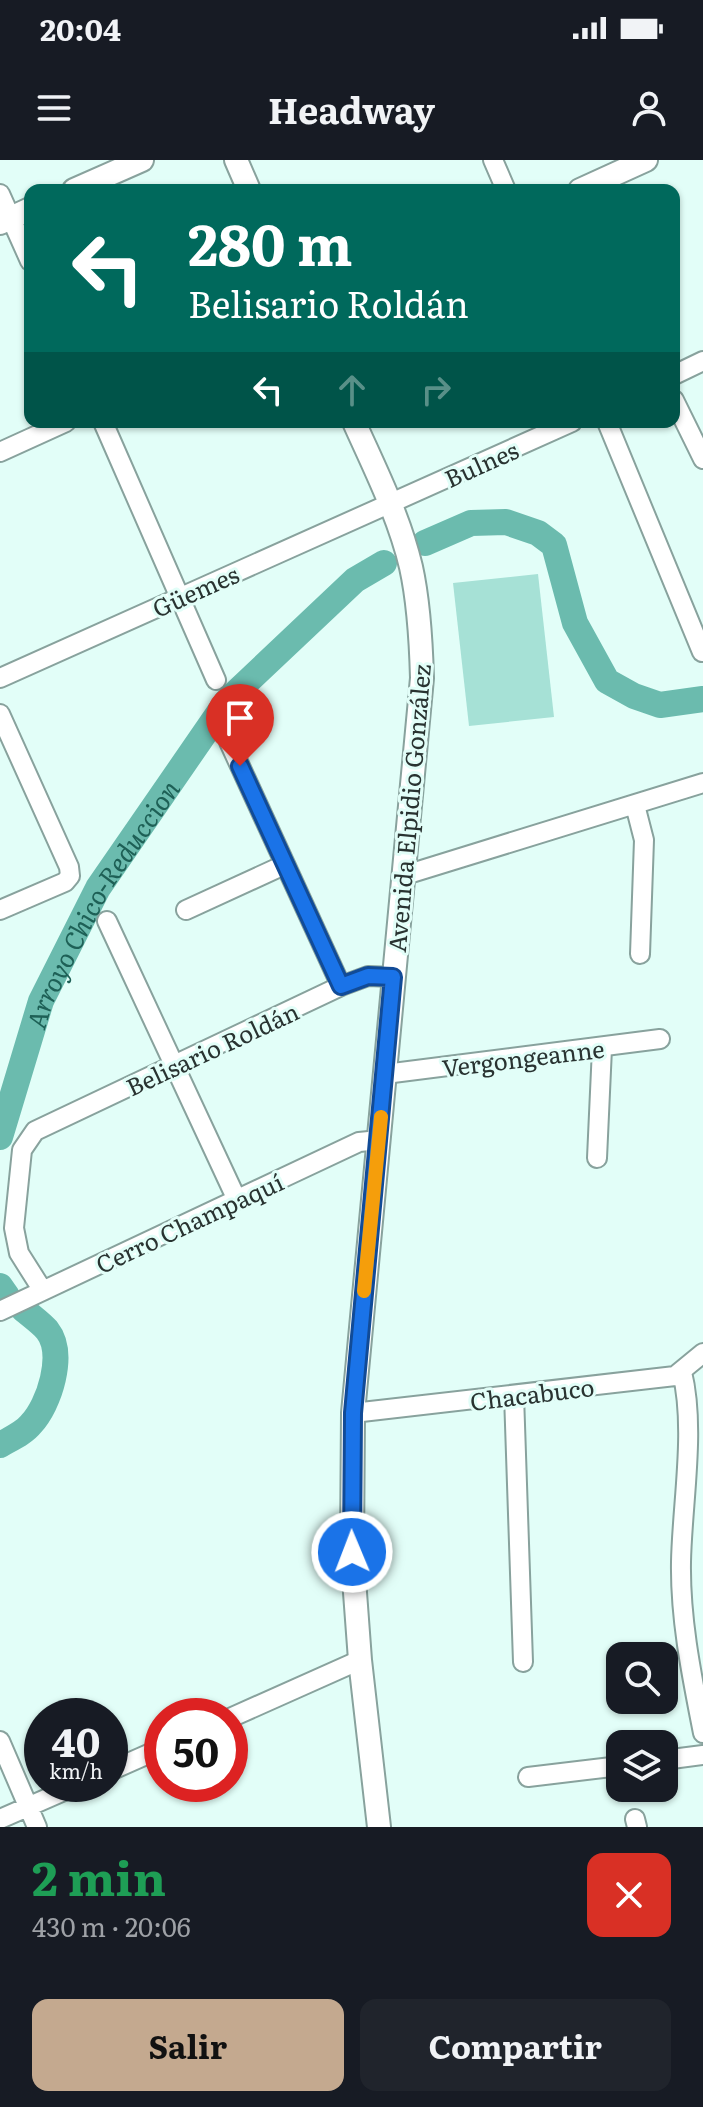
<!DOCTYPE html>
<html lang="es">
<meta charset="utf-8">
<style>
body{margin:0;font-family:Literata,serif;background:#20242c;color:#f1f3f6;height:100vh;display:flex;flex-direction:column;font-size:30px;white-space:nowrap}
*{box-sizing:border-box;margin:0}
p{font-size:26px;color:#9ea1a6}
.icon{flex:none;width:44px;height:44px;fill:none;stroke:currentColor;stroke-width:2;stroke-linecap:round;stroke-linejoin:round}
.map{position:relative;height:1667px;overflow:hidden}
.details{display:flex;flex-direction:column;background:#171b24;flex:1}
.details>*{flex:none}
.hud{position:absolute;left:24px;top:24px;width:656px;height:244px;border-radius:16px;box-shadow:0 2px 6px #0004;background:#00695c;color:#fff;overflow:hidden}
.controls{position:absolute;left:606px;top:1482px;display:grid;gap:16px}
.controls a{display:grid;place-items:center;width:72px;height:72px;border-radius:16px;background:#171b24;box-shadow:0 2px 6px #0004;font-size:40px}
.speed{position:absolute;left:24px;top:1538px;display:flex;gap:16px;font-size:40px;font-weight:700;text-align:center}
.speed>*{display:grid;place-content:center;width:104px;height:104px;border-radius:50%;background:#171b24;box-shadow:0 2px 6px #0004;line-height:1}
.speed small{font-size:20px;font-weight:400}
.speed .limit{border:12px solid #d22;background:#fff;color:#111}
.pin{position:absolute;display:grid;place-items:center;width:68px;height:68px;color:#fff;margin:-82px -34px;border-radius:50% 50% 50% 0;rotate:-45deg;box-shadow:0 0 8px #0007}
.pin .icon{rotate:45deg}
.me{position:absolute;width:88px;margin:-44px;rotate:359deg;stroke-linejoin:round;filter:drop-shadow(0 0 6px #0008)}
.turn{display:flex;align-items:center;gap:28px;height:168px;padding:0 32px;font-size:36px}
.turn .icon{width:104px;height:104px;stroke-width:2.5}
.turn b{display:block;font-size:56px;line-height:68px}
.lanes{display:flex;align-items:center;height:76px;padding:0 32px;background:#0003;justify-content:center;gap:40px;direction:ltr}
.lanes .off{opacity:.35}
.round{display:grid;place-items:center;flex:none;width:84px;height:84px;border-radius:16px;background:#20242c}
.headline{display:flex;align-items:center;justify-content:space-between;height:136px;padding:0 32px}
h1{font-size:48px;font-weight:700;line-height:60px;color:#1e9e55}
.primary-button{display:flex;gap:16px;margin-top:auto;padding:16px 32px}
.primary-button a{flex:1;height:92px;border-radius:16px;background:#c4a98f;color:#111;font-size:32px;font-weight:700;line-height:92px;text-align:center}
.primary-button a+a{background:#20242c;color:#f1f3f6}
.status{display:flex;justify-content:space-between;align-items:center;height:56px;padding:0 40px;background:#171b24;direction:ltr}
.status svg{height:22px;fill:currentColor}
header{display:flex;justify-content:space-between;align-items:center;height:104px;padding:0 32px;background:#171b24;font-size:36px;font-weight:700}
.map>svg:first-child{display:block}
</style>
<div class="status"><b>20:04</b><svg viewBox="0 0 49 12"><path d="M0 12V9h3v3zM5 12V6h3v6zM10 12V3h3v9zM15 12V0h3v12zM26 1h20v11H26zM47 4h2v5h-2z"/></svg></div>
<header><svg class="icon" aria-label="menu" viewBox="0 0 24 24"><path d="M4 6h16M4 12h16M4 18h16"/></svg>Headway<svg class="icon" aria-label="person" viewBox="0 0 24 24"><circle cx="12" cy="8" r="4"/><path d="M4 21q1-7 8-7t8 7"/></svg></header>
<div class="map">
<svg width="703" height="1667" viewBox="0 0 703 1667">
<rect width="100%" height="100%" fill="#e2fef8"/>
<path fill="#a6e1d6" d="M 538,414 L 554,557 L 469,566 L 453,423 Z"/>
<g fill="none" stroke-linecap="round" stroke-linejoin="round">
<g stroke="#6bbbae" stroke-width="26">
<path d="M 425,383 L 471,363 L 506,362 L 538,373 L 554,385 L 575,463 L 607,521 L 634,536 L 660,545 L 703,539"/>
<path id="s1" d="M 0,977 L 41,841 L 98,728 L 227,541 L 355,420 L 384,403"/>
<path d="M 0,1126 L 7,1136"/>
<path d="M 0,1285 C 10,1279 24,1273 31,1264 C 49,1245 66,1194 47,1170 C 41,1163 31,1156 23,1149"/>
</g>
<g stroke="#88a29d" stroke-width="22">
<path id="minor" d="M 493,0 L 506,30
M 0,34 L 30,101
M 674,215 L 703,201
M 674,240 L 703,299
M 103,262 L 216,520
M 607,262 L 702,492
M 0,292 L 66,262
M 0,518 L 572,262
M 0,554 L 69,707 L 70,716 L 65,722 L 0,750
M 229,582 L 341,826
M 635,645 L 644,680 L 640,794
M 402,716 L 703,623
M 186,750 L 284,705
M 107,761 L 237,1040
M 385,914 L 660,879
M 597,998 L 602,888
M 43,1131 L 19,1093 L 14,1068 L 22,990 L 35,971 L 341,826 L 368,816 L 393,817
M 0,1151 L 359,982 L 379,980
M 682,1212 C 696,1269 682,1344 681,1402 C 680,1460 692,1517 703,1573
M 514,1235 L 523,1502
M 353,1253 L 675,1216 L 703,1193
M 230,1558 L 360,1500
M 0,1581 L 37,1667
M 664,1600 L 703,1595
M 110,1611 L 162,1588
M 528,1617 L 620,1606
M 0,1659 L 80,1624
M 635,1659 L 637,1667"/>
</g>
<g stroke="#88a29d" stroke-width="26">
<path id="major" d="M 236,0 L 249,30
M 74,30 L 142,0
M 580,30 L 646,0
M 0,63 L 30,49
M 354,262 C 375,309 399,356 411,407 C 419,443 421,481 422,518 L 353,1253 L 352,1392 L 360,1500 L 379,1667"/>
</g>
<use href="#minor" stroke="#fff" stroke-width="18"/>
<use href="#major" stroke="#fff" stroke-width="22"/>
</g>
<g fill="none" stroke-linecap="round" stroke-linejoin="round">
<g stroke="#114b97" stroke-width="20">
<path id="route" d="M 240,606 L 341,826 L 368,816 L 393,817 L 353,1253 L 352,1392"/>
</g>
<use href="#route" stroke="#1a73e8" stroke-width="14"/>
<path stroke="#f59e0b" stroke-width="14" d="M 364,1131 L 381,957"/>
</g>
<g text-anchor="middle" dominant-baseline="central" stroke-width="6" stroke-linejoin="round" paint-order="stroke">
<g font-size="24" fill="#293331" stroke="#e2fef8">
<text transform="translate(481 303) rotate(-24)">Bulnes</text>
<text transform="translate(195 430) rotate(-24)">Güemes</text>
<text transform="translate(408 648) rotate(-85)">Avenida Elpidio González</text>
<text transform="translate(212 888) rotate(-25)">Belisario Roldán</text>
<text transform="translate(523 897) rotate(-7)">Vergongeanne</text>
<text transform="translate(189 1062) rotate(-25)">Cerro Champaquí</text>
<text transform="translate(532 1233) rotate(-7)">Chacabuco</text>
</g>
<g font-size="26" font-style="italic" fill="#1e6056" stroke="#e2fef8">
<text stroke="none"><textPath href="#s1" startOffset="256">Arroyo Chico-Reduccion</textPath></text>
</g>
</g>
</svg>
<div class="controls">
<a><svg class="icon" aria-label="search" viewBox="0 0 24 24"><circle cx="10" cy="10" r="6"/><path d="M15 15l6 6"/></svg></a>
<a><svg class="icon" aria-label="layers" viewBox="0 0 24 24"><path d="M12 4l9 5-9 5-9-5zM3 14l9 5 9-5"/></svg></a>
</div>
<div class="speed"><div>40<small>km/h</small></div><div class="limit">50</div></div>
<div class="pin" style="left:240px;top:606px;background:#d93025"><svg class="icon" aria-label="arrive" viewBox="0 0 24 24"><path d="M6 21V4h12l-3 4 3 4H6"/></svg></div>
<svg class="me" style="left:352px;top:1392px" viewBox="-20 -20 40 40"><circle r="17" fill="#1a73e8" stroke="#fff" stroke-width="3"/><path d="M0-11L8 9 0 5-8 9z" fill="#fff"/></svg>
<div class="hud">
<div class="turn"><svg class="icon" aria-label="left" viewBox="0 0 24 24"><path d="M17 20v-9H6M10 6l-5 5 5 5"/></svg><div><b>280 m</b>Belisario Roldán</div></div>
<div class="lanes"><svg class="icon" aria-label="left" viewBox="0 0 24 24"><path d="M17 20v-9H6M10 6l-5 5 5 5"/></svg><svg class="icon off" aria-label="ahead" viewBox="0 0 24 24"><path d="M12 20V5M6 11l6-6 6 6"/></svg><svg class="icon off" aria-label="right" viewBox="0 0 24 24"><path d="M7 20v-9h11M14 6l5 5-5 5"/></svg></div>
</div>
</div>
<section class="details">
<div class="headline"><div><h1>2 min</h1><p>430 m · 20:06</p></div><a class="round" style="background:#d93025;color:#fff"><svg class="icon" aria-label="close" viewBox="0 0 24 24"><path d="M6 6l12 12M18 6L6 18"/></svg></a></div>
<div class="primary-button"><a>Salir</a><a>Compartir</a></div>
</section>
